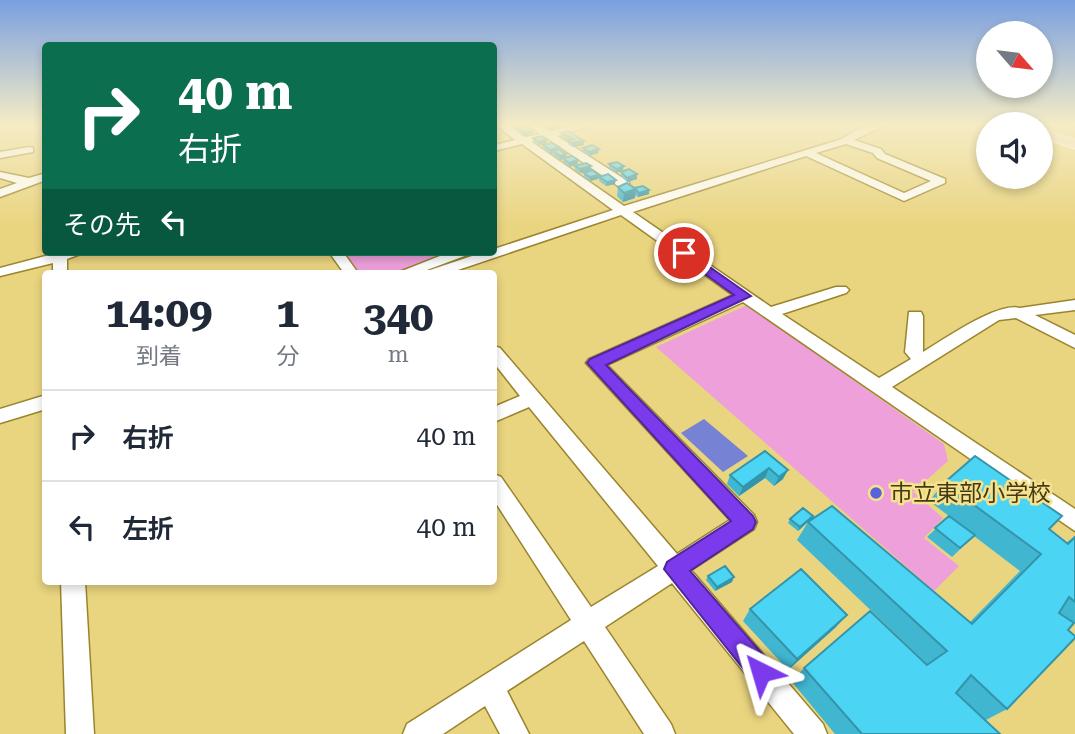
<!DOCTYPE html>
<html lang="ja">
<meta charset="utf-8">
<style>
body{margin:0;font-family:"Roboto Serif","Noto Sans JP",serif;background:#f6f6f7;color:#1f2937;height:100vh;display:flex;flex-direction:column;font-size:26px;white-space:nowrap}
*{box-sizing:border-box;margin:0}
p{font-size:23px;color:#747a83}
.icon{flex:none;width:38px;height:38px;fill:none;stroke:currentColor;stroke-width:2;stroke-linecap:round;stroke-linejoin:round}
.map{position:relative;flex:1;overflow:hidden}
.details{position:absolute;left:42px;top:270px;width:455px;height:315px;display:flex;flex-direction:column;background:#fff;border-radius:7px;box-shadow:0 4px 10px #0003}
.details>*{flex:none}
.hud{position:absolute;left:42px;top:42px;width:455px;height:214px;border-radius:7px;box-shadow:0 4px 10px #0003;background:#0b6e4f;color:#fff;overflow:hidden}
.needle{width:46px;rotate:118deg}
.controls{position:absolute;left:976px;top:21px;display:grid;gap:14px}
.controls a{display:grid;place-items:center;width:77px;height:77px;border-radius:50%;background:#fff;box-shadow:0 4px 10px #0003;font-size:35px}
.pin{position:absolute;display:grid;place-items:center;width:60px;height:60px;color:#fff;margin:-30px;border:4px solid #fff;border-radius:50%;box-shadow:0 2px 7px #0007}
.me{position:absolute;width:77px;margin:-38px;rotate:320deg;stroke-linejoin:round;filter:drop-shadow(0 0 5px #0008)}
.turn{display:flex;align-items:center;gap:24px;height:147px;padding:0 21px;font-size:32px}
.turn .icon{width:91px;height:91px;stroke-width:2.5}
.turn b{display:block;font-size:49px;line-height:60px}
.then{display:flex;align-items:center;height:66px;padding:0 21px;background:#0003;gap:14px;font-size:26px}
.eta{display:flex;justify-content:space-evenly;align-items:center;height:119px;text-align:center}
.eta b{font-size:42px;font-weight:700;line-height:49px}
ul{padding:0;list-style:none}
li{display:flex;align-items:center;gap:21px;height:91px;padding:0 21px;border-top:2px solid #e0e1e3}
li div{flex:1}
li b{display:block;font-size:26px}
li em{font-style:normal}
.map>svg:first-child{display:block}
</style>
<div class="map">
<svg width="1075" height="734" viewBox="0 0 1075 734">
<rect width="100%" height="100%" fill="#e9d47f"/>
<path fill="#eea0db" d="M 341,252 L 461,252 L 410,273 L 356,273 Z
M 747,305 L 944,444 L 948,461 L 913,492 L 943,518 L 924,538 L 959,566 L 934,591 L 656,347 Z"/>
<path fill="#7683d4" d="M 704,419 L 748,456 L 723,472 L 681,433 Z"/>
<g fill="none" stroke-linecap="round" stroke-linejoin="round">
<g stroke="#9a852e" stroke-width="3">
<path id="minor" d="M 495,124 L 507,124 L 525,137 L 540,134 L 527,124 L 539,124 L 550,131 L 580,124 L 597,124 L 557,136 L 629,182 L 629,188 L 621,188 L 547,138 L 532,142 L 624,206 L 842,139 L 859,128 L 888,124 L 854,140 L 881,149 L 885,154 L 945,179 L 945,183 L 904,201 L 806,156 L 633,212 L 771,307 L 836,287 L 846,287 L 849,290 L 846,293 L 782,314 L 879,378 L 911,359 L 905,352 L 909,312 L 921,312 L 923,316 L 923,352 C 945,339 997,302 1020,308 L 1075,300 L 1075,310 L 1035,315 L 1075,335 L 1075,348 L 1016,318 L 999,320 L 892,387 L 1075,509 L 1075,531 L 743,302 L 607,365 L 754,515 L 757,522 L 754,529 L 691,570 L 823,724 L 827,734 L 794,734 L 672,583 L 605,627 L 671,724 L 675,734 L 644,734 L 584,641 L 507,691 L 529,734 L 500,734 L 485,706 L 443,734 L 403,734 L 407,724 L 571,620 L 494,500 L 494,474 L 501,477 L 591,607 L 658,566 L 529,407 L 494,422 L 494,407 L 520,396 L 494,363 L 494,346 L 500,348 L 677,554 L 730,520 L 586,363 L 589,359 L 733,295 L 621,215 L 449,273 L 428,273 L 430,270 L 484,252 L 494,252 L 494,249 L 613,210 L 522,144 L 494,151 L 494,145 L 515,140 ZM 846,144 L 873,153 L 877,158 L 931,181 L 904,193 L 816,153 Z
M 29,147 L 33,148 L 33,152 L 0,158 L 0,152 Z
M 0,172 L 29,178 L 46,173 L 46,180 L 0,197 L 0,189 L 17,183 L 0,178 Z
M 53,252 L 86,252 L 67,259 L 67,273 L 53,273 L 53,263 L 0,276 L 0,268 L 53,254 Z
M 329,252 L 343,252 L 358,273 L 344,273 Z
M 450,252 L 465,252 L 467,255 L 419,273 L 397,273 Z
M 46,395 L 46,409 L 0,423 L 0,409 Z
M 61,581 L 85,581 L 94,734 L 66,734 Z"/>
</g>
<g stroke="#fff" stroke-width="3">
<path id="major" d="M 1041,129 L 1075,140 L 1075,148 L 1041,137 Z"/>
</g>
<use href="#minor" fill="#fff" fill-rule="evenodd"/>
<use href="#major" fill="#f8e1db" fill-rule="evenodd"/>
</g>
<path fill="#40b6d1" d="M 517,128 L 533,133 L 523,136 L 518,132 Z
M 561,133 L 584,141 L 584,145 L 573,147 L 568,144 L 568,140 L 561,137 Z
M 533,138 L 547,139 L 547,143 L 538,145 L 533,142 Z
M 543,145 L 559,149 L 566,154 L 566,157 L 578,160 L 578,164 L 569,167 L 563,162 L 563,159 L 560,160 L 553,155 L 553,153 L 550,154 L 543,149 Z
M 583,148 L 599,149 L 598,153 L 589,156 L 583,152 Z
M 609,164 L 623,170 L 616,173 L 609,168 Z
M 575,166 L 591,166 L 591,170 L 580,173 L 575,170 Z
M 621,172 L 637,179 L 627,182 L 621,176 Z
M 584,173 L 598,179 L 590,181 L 584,177 Z
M 599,177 L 615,184 L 606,186 L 599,181 Z
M 618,187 L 634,188 L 649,194 L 638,197 L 635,195 L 635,198 L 623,202 L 617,196 Z
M 765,451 L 783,479 L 774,486 L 765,478 L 739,496 L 727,484 L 730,475 Z
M 944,483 L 1049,529 L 1066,543 L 1075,536 L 1075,623 L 1068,630 L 1007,709 L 986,720 L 1000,734 L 835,734 L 792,682 L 804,668 L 924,661 L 797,540 L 808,522 L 970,622 L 1020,571 L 974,536 L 952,557 L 927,537 L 949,516 L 929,501 Z
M 813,516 L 810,520 L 798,531 L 788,523 L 790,519 Z
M 708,576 L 732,582 L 715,591 L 706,580 Z
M 750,609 L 836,627 L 788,670 L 743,621 Z"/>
<path fill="#3494aa" d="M 559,124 L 559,128 L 547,131 L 548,127 Z
M 533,130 L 533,133 L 523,136 L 523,132 Z
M 547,139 L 547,143 L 538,145 L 538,142 Z
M 584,141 L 584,145 L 573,147 L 573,143 Z
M 559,147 L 559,151 L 553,151 L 553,153 L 550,154 L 550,150 Z
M 599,149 L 598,153 L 589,156 L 589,152 Z
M 566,154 L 566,158 L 560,160 L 560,156 Z
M 578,160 L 578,164 L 569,167 L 569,163 Z
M 591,166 L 591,170 L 580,173 L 580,169 Z
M 624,166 L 623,170 L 616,173 L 617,169 Z
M 637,174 L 637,179 L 627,182 L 627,178 Z
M 599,175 L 598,179 L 590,181 L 590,177 Z
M 616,180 L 615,184 L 606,186 L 607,182 Z
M 636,189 L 635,198 L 623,202 L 624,193 Z
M 649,190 L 649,194 L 638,197 L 639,193 Z
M 769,468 L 765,478 L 739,496 L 743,487 Z
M 788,470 L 783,479 L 774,486 L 779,477 Z
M 813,516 L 810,520 L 798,531 L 800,527 Z
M 734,577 L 732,582 L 715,591 L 717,587 Z
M 847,615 L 836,627 L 788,670 L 797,659 Z"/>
<path fill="#4bd4f3" stroke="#3494aa" stroke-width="2" d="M 545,124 L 559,124 L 548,127 Z
M 527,126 L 533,130 L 523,132 L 517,128 Z
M 568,131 L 584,141 L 573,143 L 568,140 L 573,139 L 561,133 Z
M 542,136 L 547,139 L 538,142 L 533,138 Z
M 552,143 L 559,147 L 550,150 L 543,145 Z
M 592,145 L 599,149 L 589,152 L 583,148 Z
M 559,149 L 566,154 L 560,156 L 553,151 Z
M 572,156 L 578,160 L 569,163 L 563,158 Z
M 617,162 L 624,166 L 617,169 L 609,164 Z
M 586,163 L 591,166 L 580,169 L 575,166 Z
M 629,169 L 637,174 L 627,178 L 621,172 Z
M 592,170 L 599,175 L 590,177 L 584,173 Z
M 608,174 L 616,180 L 607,182 L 599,177 Z
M 627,183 L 636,189 L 624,193 L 618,187 Z
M 643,186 L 649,190 L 639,193 L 634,188 Z
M 765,451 L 788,470 L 779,477 L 769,468 L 743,487 L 730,475 Z
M 975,456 L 1062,516 L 1049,529 L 1068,544 L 1075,537 L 1075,602 L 1069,597 L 1059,613 L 1074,623 L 1068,630 L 1075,636 L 1075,638 L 1007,709 L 971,675 L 956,693 L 1000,734 L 862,734 L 804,668 L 870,611 L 927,665 L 947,651 L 808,522 L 832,506 L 972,624 L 1041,554 L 944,483 Z
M 803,508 L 813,516 L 800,527 L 790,519 Z
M 949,516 L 975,535 L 960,548 L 935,528 Z
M 725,566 L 734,577 L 717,587 L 708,576 Z
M 801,569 L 847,615 L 797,659 L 750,609 Z"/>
<linearGradient id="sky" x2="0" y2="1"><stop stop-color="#7aa0e0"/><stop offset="0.55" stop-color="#f5ecc5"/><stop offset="1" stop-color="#f5ecc5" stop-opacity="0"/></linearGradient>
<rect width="1075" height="227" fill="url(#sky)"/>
<path fill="#7c3aed" stroke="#51269a" stroke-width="2" d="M 684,249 L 751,296 L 606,365 L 753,516 L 756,522 L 753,529 L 690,571 L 770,663 L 774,672 L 770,681 L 761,684 L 753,681 L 664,569 L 667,562 L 731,521 L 587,363 L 590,359 L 734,295 L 680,256 L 680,250 Z"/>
<circle fill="#5a62d9" stroke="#f6e18c" stroke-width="2.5" cx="876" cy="493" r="7"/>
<g text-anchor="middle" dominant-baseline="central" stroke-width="5" stroke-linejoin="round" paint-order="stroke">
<g font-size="23" fill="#433a16" stroke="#f6e18c" text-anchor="start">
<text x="890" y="493">市立東部小学校</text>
</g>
</g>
</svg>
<div class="controls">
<a><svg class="needle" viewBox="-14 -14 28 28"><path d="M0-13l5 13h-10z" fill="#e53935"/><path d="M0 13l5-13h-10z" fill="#747a83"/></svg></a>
<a><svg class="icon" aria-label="sound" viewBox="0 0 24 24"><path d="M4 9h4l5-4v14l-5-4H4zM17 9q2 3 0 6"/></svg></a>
</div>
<div class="pin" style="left:684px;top:253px;background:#d93025"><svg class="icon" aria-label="arrive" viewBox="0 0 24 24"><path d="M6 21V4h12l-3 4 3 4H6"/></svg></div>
<svg class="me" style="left:761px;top:672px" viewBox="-20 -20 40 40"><path d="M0-17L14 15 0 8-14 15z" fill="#7c3aed" stroke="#fff" stroke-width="4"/></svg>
<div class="hud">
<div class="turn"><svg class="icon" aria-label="right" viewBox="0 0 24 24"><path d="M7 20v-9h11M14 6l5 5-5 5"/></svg><div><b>40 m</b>右折</div></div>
<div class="then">その先<svg class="icon" aria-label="left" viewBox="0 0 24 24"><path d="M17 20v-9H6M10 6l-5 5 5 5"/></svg></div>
</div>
<section class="details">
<div class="eta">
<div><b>14:09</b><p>到着</p></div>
<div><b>1</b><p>分</p></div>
<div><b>340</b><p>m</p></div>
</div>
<ul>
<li><svg class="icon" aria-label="right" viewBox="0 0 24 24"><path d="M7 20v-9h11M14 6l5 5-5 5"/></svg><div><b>右折</b></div><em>40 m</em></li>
<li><svg class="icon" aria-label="left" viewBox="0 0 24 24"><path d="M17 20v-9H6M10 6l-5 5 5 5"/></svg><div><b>左折</b></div><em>40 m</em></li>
</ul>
</section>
</div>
